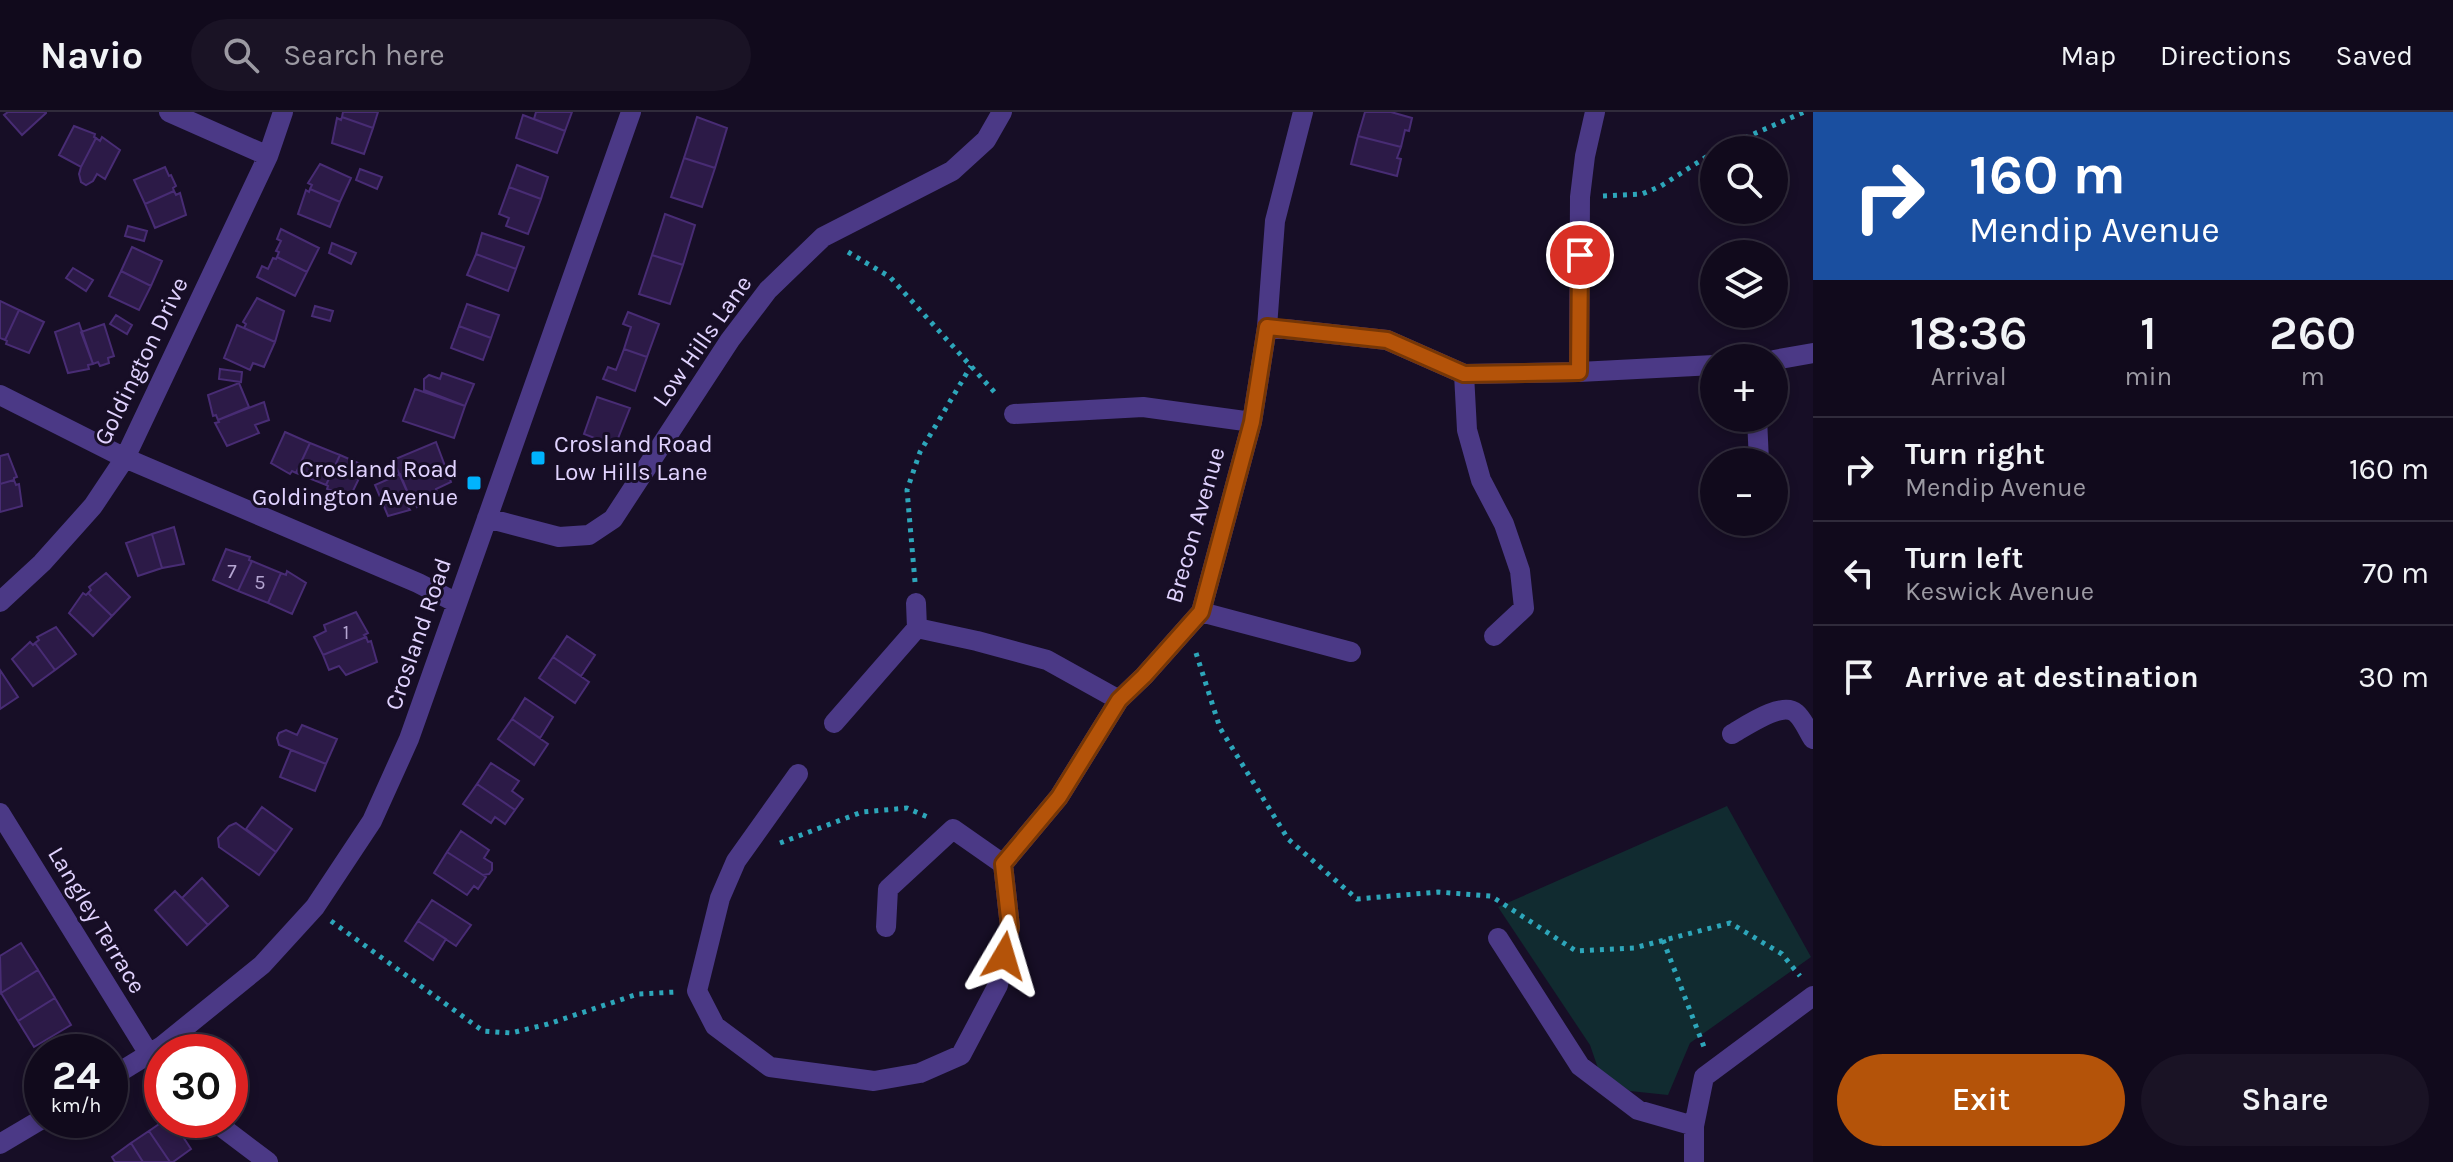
<!DOCTYPE html>
<meta charset="utf-8">
<style>
body{margin:0;font-family:Karla,sans-serif;background:#1a1325;color:#f1f3f6;height:100vh;display:flex;flex-direction:column;font-size:30px;white-space:nowrap}
*{box-sizing:border-box;margin:0}
p{font-size:26px;color:#9c9aa3}
.icon{flex:none;width:44px;height:44px;fill:none;stroke:currentColor;stroke-width:2;stroke-linecap:round;stroke-linejoin:round}
.map{position:relative;flex:1;overflow:hidden}
.side{display:flex;flex-direction:column;background:#110a1c;width:640px}
.side>*{flex:none}
.hud{background:#1a4fa0;color:#fff;overflow:hidden}
.buttons{position:absolute;left:1700px;top:24px;display:grid;gap:16px}
.buttons a{display:grid;place-items:center;width:88px;height:88px;border-radius:50%;background:#110a1c;box-shadow:0 4px 12px #0003,0 0 0 2px #302b3b;font-size:40px}
.speed{position:absolute;left:24px;top:922px;display:flex;gap:16px;font-size:40px;font-weight:700;text-align:center}
.speed>*{display:grid;place-content:center;width:104px;height:104px;border-radius:50%;background:#110a1c;box-shadow:0 4px 12px #0003,0 0 0 2px #302b3b;line-height:1}
.speed small{font-size:20px;font-weight:400}
.speed .limit{border:12px solid #d22;background:#fff;color:#111}
.pin{position:absolute;display:grid;place-items:center;width:68px;height:68px;color:#fff;margin:-34px;border:4px solid #fff;border-radius:50%;box-shadow:0 2px 8px #0007}
.me{position:absolute;width:88px;margin:-44px;rotate:7deg;stroke-linejoin:round;filter:drop-shadow(0 0 6px #0008)}
.turn{display:flex;align-items:center;gap:28px;height:168px;padding:0 24px;font-size:36px}
.turn .icon{width:104px;height:104px;stroke-width:2.5}
.turn b{display:block;font-size:56px;line-height:68px}
.eta{display:flex;justify-content:space-evenly;align-items:center;height:136px;text-align:center}
.eta b{font-size:48px;font-weight:600;line-height:56px}
.action{display:flex;gap:16px;margin-top:auto;padding:16px 24px}
.action a{flex:1;height:92px;border-radius:48px;background:#b45309;color:#fff;font-size:32px;font-weight:600;line-height:92px;text-align:center}
.action a+a{background:#1a1325;color:#f1f3f6}
ul{padding:0;list-style:none}
li{display:flex;align-items:center;gap:24px;height:104px;padding:0 24px;border-top:2px solid #302b3b}
li div{flex:1}
li b{display:block;font-size:30px}
li em{font-style:normal}
header{display:flex;align-items:center;gap:48px;box-sizing:border-box;height:112px;padding:0 40px;background:#110a1c;border-bottom:2px solid #302b3b}
header strong{font-size:38px}
nav{display:flex;gap:44px;margin-inline-start:auto;font-size:28px}
.search{width:560px;height:72px;background:#1a1325;display:flex;align-items:center;gap:20px;box-sizing:border-box;padding:0 28px;border-radius:44px;color:#9c9aa3;font-size:30px}
main{display:flex;flex:1;min-height:0}
.map>svg:first-child{display:block}
</style>
<header>
<strong>Navio</strong>
<div class="search"><svg class="icon" aria-label="search" viewBox="0 0 24 24"><circle cx="10" cy="10" r="6"/><path d="M15 15l6 6"/></svg>Search here</div>
<nav><a>Map</a><a>Directions</a><a>Saved</a></nav>
</header>
<main>
<div class="map">
<svg width="1813" height="1050" viewBox="0 0 1813 1050">
<rect width="100%" height="100%" fill="#170e26"/>
<path fill="#112b30" d="M 1727,694 L 1811,845 L 1690,931 L 1668,983 L 1630,979 L 1599,959 L 1590,933 L 1498,795 Z"/>
<path fill="#2c1a47" stroke="#482c74" stroke-width="2" d="M 8,0 L 46,0 L 46,1 L 22,23 L 4,3 Z
M 343,0 L 378,0 L 373,16 L 342,5 Z
M 536,0 L 572,0 L 565,19 L 534,7 Z
M 1365,0 L 1391,0 L 1412,6 L 1409,19 L 1405,18 L 1401,35 L 1358,24 Z
M 523,3 L 565,19 L 557,41 L 516,26 Z
M 342,5 L 373,16 L 364,42 L 332,31 L 337,6 L 341,8 Z
M 697,5 L 727,16 L 715,56 L 684,46 Z
M 74,14 L 95,22 L 94,25 L 96,26 L 81,55 L 59,43 Z
M 1358,24 L 1401,35 L 1397,46 L 1401,47 L 1397,64 L 1351,52 Z
M 102,25 L 120,38 L 105,67 L 97,62 L 93,69 L 86,73 L 81,70 L 79,62 L 81,55 L 96,26 L 100,29 Z
M 684,46 L 715,56 L 702,95 L 671,85 Z
M 320,52 L 351,66 L 340,90 L 310,77 L 312,73 L 308,71 Z
M 517,53 L 548,65 L 541,87 L 509,75 Z
M 165,55 L 169,64 L 171,63 L 176,74 L 173,76 L 174,79 L 145,92 L 134,68 Z
M 360,57 L 382,65 L 377,77 L 356,68 Z
M 509,75 L 541,87 L 528,122 L 506,114 L 509,106 L 499,102 Z
M 310,77 L 340,90 L 330,115 L 298,102 L 306,78 L 309,80 Z
M 174,79 L 176,83 L 180,81 L 186,103 L 155,116 L 145,92 Z
M 665,102 L 695,113 L 683,153 L 652,143 Z
M 128,114 L 147,119 L 144,129 L 125,124 Z
M 281,117 L 319,136 L 307,160 L 277,145 L 279,140 L 276,139 L 281,129 L 277,127 Z
M 482,121 L 524,135 L 516,157 L 476,142 Z
M 332,131 L 356,141 L 351,152 L 329,141 Z
M 132,135 L 162,149 L 151,174 L 121,159 Z
M 476,142 L 516,157 L 508,179 L 467,163 Z
M 652,143 L 683,153 L 670,192 L 639,182 Z
M 277,145 L 307,160 L 295,184 L 257,165 L 262,154 L 268,157 L 273,146 L 276,147 Z
M 73,156 L 93,168 L 86,179 L 66,166 Z
M 121,159 L 151,174 L 139,198 L 109,184 Z
M 257,186 L 284,199 L 275,230 L 244,216 L 246,212 L 243,210 Z
M 0,189 L 19,198 L 5,228 L 0,226 Z
M 467,192 L 499,203 L 491,226 L 459,214 Z
M 315,194 L 333,199 L 330,209 L 312,204 Z
M 19,198 L 44,210 L 29,241 L 6,232 L 7,229 L 5,228 Z
M 628,200 L 659,212 L 647,245 L 624,237 L 631,215 L 623,212 Z
M 116,203 L 132,213 L 127,222 L 110,212 Z
M 79,211 L 93,252 L 88,253 L 89,257 L 68,261 L 55,220 Z
M 104,212 L 114,244 L 108,246 L 109,251 L 100,254 L 98,250 L 93,252 L 81,220 Z
M 237,213 L 275,230 L 264,255 L 253,251 L 250,258 L 224,246 Z
M 459,214 L 491,226 L 483,248 L 451,236 Z
M 624,237 L 647,245 L 635,279 L 603,267 L 608,255 L 616,258 Z
M 220,257 L 242,260 L 241,270 L 219,267 Z
M 442,261 L 474,272 L 465,294 L 424,278 L 424,267 L 429,263 L 440,267 Z
M 239,271 L 249,295 L 218,308 L 216,303 L 213,304 L 208,283 Z
M 415,277 L 465,294 L 454,326 L 403,309 Z
M 597,285 L 630,296 L 615,334 L 584,322 Z
M 264,290 L 269,308 L 255,313 L 259,321 L 227,334 L 215,311 L 219,310 L 218,308 Z
M 285,320 L 310,331 L 296,361 L 292,359 L 290,362 L 271,351 Z
M 436,330 L 451,370 L 436,377 L 438,383 L 417,395 L 415,391 L 413,393 L 393,348 Z
M 310,331 L 340,343 L 326,373 L 296,361 Z
M 8,342 L 17,365 L 14,366 L 14,368 L 0,372 L 0,344 Z
M 340,343 L 365,354 L 350,385 L 327,377 L 328,374 L 326,373 Z
M 400,362 L 413,393 L 408,395 L 410,398 L 388,404 L 375,373 Z
M 14,368 L 16,373 L 19,372 L 22,394 L 0,400 L 0,372 Z
M 174,415 L 184,452 L 162,456 L 152,422 Z
M 152,422 L 162,456 L 138,464 L 126,431 Z
M 226,437 L 250,445 L 249,448 L 252,449 L 238,479 L 213,468 Z
M 252,449 L 281,461 L 268,491 L 238,479 Z
M 287,459 L 306,471 L 292,502 L 268,491 L 281,461 L 286,463 Z
M 106,461 L 130,485 L 112,504 L 88,481 L 91,478 L 89,475 Z
M 83,481 L 86,483 L 88,481 L 112,504 L 93,524 L 69,501 Z
M 356,500 L 368,521 L 364,523 L 366,525 L 323,543 L 314,525 L 326,519 L 324,513 Z
M 56,515 L 76,542 L 55,558 L 35,531 L 39,528 L 37,525 Z
M 567,524 L 595,543 L 581,564 L 553,545 Z
M 366,525 L 368,530 L 371,529 L 377,550 L 346,563 L 339,554 L 329,558 L 323,543 Z
M 30,530 L 33,533 L 35,531 L 55,558 L 33,574 L 12,547 Z
M 553,545 L 589,570 L 575,591 L 539,566 Z
M 0,558 L 18,585 L 0,597 Z
M 525,586 L 553,605 L 540,626 L 512,607 Z
M 512,607 L 548,632 L 534,653 L 498,627 Z
M 302,613 L 337,627 L 326,652 L 279,633 L 277,626 L 279,621 L 286,618 L 297,623 Z
M 291,638 L 326,652 L 315,679 L 280,665 Z
M 491,651 L 519,669 L 512,679 L 523,687 L 515,698 L 477,672 Z
M 477,672 L 515,698 L 505,712 L 495,705 L 491,711 L 463,692 Z
M 262,695 L 292,717 L 276,740 L 246,717 Z
M 236,711 L 276,740 L 259,763 L 219,735 L 218,726 L 229,714 Z
M 461,719 L 489,738 L 484,746 L 492,751 L 492,758 L 489,762 L 483,763 L 447,740 Z
M 447,740 L 486,765 L 478,777 L 474,774 L 467,783 L 434,761 Z
M 202,766 L 228,794 L 208,813 L 182,786 Z
M 175,779 L 208,813 L 187,833 L 155,798 Z
M 432,788 L 471,813 L 456,834 L 418,809 Z
M 418,809 L 446,827 L 433,848 L 405,829 Z
M 21,831 L 38,858 L 1,881 L 0,844 Z
M 38,858 L 55,886 L 18,909 L 1,881 Z
M 55,886 L 71,913 L 34,935 L 18,909 Z
M 165,1008 L 172,1008 L 191,1037 L 173,1050 L 170,1050 L 149,1019 Z
M 149,1019 L 170,1050 L 143,1050 L 131,1031 Z
M 131,1031 L 143,1050 L 115,1050 L 112,1045 Z"/>
<g fill="none" stroke-linecap="round" stroke-linejoin="round">
<path stroke="#2da6ba" stroke-width="5" stroke-dasharray="4 6" stroke-linecap="butt" d="M 1717,38 L 1804,0
M 1603,84 L 1642,82 L 1661,74 L 1714,40
M 848,140 L 890,165 L 998,284
M 915,470 L 907,378 L 920,340 L 971,254
M 1196,541 L 1220,616 L 1288,727 L 1357,787 L 1438,780 L 1491,784 L 1576,839 L 1634,836 L 1730,811 L 1782,842 L 1800,864
M 780,731 L 862,700 L 907,696 L 930,706
M 331,809 L 483,919 L 511,921 L 548,912 L 638,882 L 676,880
M 1663,828 L 1704,935"/>
<path stroke="#4b3986" stroke-width="20" d="M 169,0 L 268,44
M 1267,215 L 1387,228 L 1464,262 L 1579,260 L 1714,253
M 1774,248 L 1813,241
M 1579,260 L 1580,85 L 1585,44 L 1595,0
M 1464,262 L 1467,318 L 1481,368 L 1504,412 L 1520,459 L 1524,496 L 1494,524
M 0,283 L 125,346 L 418,471 L 457,491
M 1014,302 L 1143,295 L 1252,310
M 1757,306 L 1759,350
M 487,406 L 559,425 L 589,423 L 613,407 L 730,228 L 768,178 L 823,125 L 952,59 L 986,28 L 1002,0
M 0,490 L 42,451 L 93,394 L 125,346 L 268,44 L 283,0
M 916,491 L 917,516 L 977,529 L 1047,548 L 1119,588
M 1201,500 L 1351,540
M 834,611 L 917,516
M 1732,622 C 1746,614 1782,589 1796,601 C 1803,607 1808,619 1813,627
M 798,662 L 736,749 L 720,786 L 697,879 L 715,914 L 770,955 L 874,969 L 920,961 L 961,943 L 998,873 L 1010,815 L 1003,752 L 1059,685 L 1119,588 L 1144,564 L 1201,500 L 1252,310 L 1267,215 L 1275,109 L 1303,0
M 0,701 L 149,942
M 886,815 L 888,777 L 953,717 L 1003,752
M 1498,826 L 1580,954 L 1638,998 L 1694,1014
M 110,966 L 162,934 L 262,853 L 315,795 L 372,709 L 409,627 L 631,0
M 217,1008 L 223,1016 L 268,1050
M 0,1032 L 42,1007
M 1694,1050 L 1694,1014 L 1704,965 L 1813,884"/>
</g>
<g fill="none" stroke-linecap="round" stroke-linejoin="round">
<g stroke="#753606" stroke-width="20">
<path id="route" d="M 1004,844 L 1010,815 L 1003,752 L 1059,685 L 1119,588 L 1144,564 L 1201,500 L 1252,310 L 1267,215 L 1387,228 L 1464,262 L 1579,260 L 1580,143"/>
</g>
<use href="#route" stroke="#b45309" stroke-width="14"/>
</g>
<g fill="#00b3fe" stroke="#170e26" stroke-width="3">
<rect x="530" y="338" width="16" height="16" rx="4"/>
<rect x="466" y="363" width="16" height="16" rx="4"/>
</g>
<g text-anchor="middle" dominant-baseline="central" stroke-width="6" stroke-linejoin="round" paint-order="stroke">
<g font-size="20" fill="#b4a5d1">
<text x="232" y="459">7</text>
<text x="260" y="470">5</text>
<text x="346" y="520">1</text>
</g>
<g font-size="24" fill="#e1d3ff" stroke="#170e26">
<text transform="translate(702 229) rotate(-55)">Low Hills Lane</text>
<text transform="translate(141 249) rotate(-64)">Goldington Drive</text>
<text transform="translate(1195 413) rotate(-74)">Brecon Avenue</text>
<text transform="translate(418 522) rotate(-71)">Crosland Road</text>
<text transform="translate(97 808) rotate(59)">Langley Terrace</text>
</g>
<g font-size="24" fill="#e1d3ff" stroke="#170e26" text-anchor="start">
<text x="554" y="332">Crosland Road<tspan x="554" dy="28">Low Hills Lane</tspan></text>
<text x="458" y="357" text-anchor="end">Crosland Road<tspan x="458" dy="28">Goldington Avenue</tspan></text>
</g>
</g>
</svg>
<div class="buttons">
<a><svg class="icon" aria-label="search" viewBox="0 0 24 24"><circle cx="10" cy="10" r="6"/><path d="M15 15l6 6"/></svg></a>
<a><svg class="icon" aria-label="layers" viewBox="0 0 24 24"><path d="M12 4l9 5-9 5-9-5zM3 14l9 5 9-5"/></svg></a>
<a>+</a>
<a>−</a>
</div>
<div class="speed"><div>24<small>km/h</small></div><div class="limit">30</div></div>
<div class="pin" style="left:1580px;top:143px;background:#d93025"><svg class="icon" aria-label="arrive" viewBox="0 0 24 24"><path d="M6 21V4h12l-3 4 3 4H6"/></svg></div>
<svg class="me" style="left:1004px;top:844px" viewBox="-20 -20 40 40"><path d="M0-17L14 15 0 8-14 15z" fill="#b45309" stroke="#fff" stroke-width="4"/></svg>
</div>
<section class="side">
<div class="hud">
<div class="turn"><svg class="icon" aria-label="right" viewBox="0 0 24 24"><path d="M7 20v-9h11M14 6l5 5-5 5"/></svg><div><b>160 m</b>Mendip Avenue</div></div>
</div>
<div class="eta">
<div><b>18:36</b><p>Arrival</p></div>
<div><b>1</b><p>min</p></div>
<div><b>260</b><p>m</p></div>
</div>
<ul>
<li><svg class="icon" aria-label="right" viewBox="0 0 24 24"><path d="M7 20v-9h11M14 6l5 5-5 5"/></svg><div><b>Turn right</b><p>Mendip Avenue</p></div><em>160 m</em></li>
<li><svg class="icon" aria-label="left" viewBox="0 0 24 24"><path d="M17 20v-9H6M10 6l-5 5 5 5"/></svg><div><b>Turn left</b><p>Keswick Avenue</p></div><em>70 m</em></li>
<li><svg class="icon" aria-label="arrive" viewBox="0 0 24 24"><path d="M6 21V4h12l-3 4 3 4H6"/></svg><div><b>Arrive at destination</b></div><em>30 m</em></li>
</ul>
<div class="action"><a>Exit</a><a>Share</a></div>
</section>
</main>
